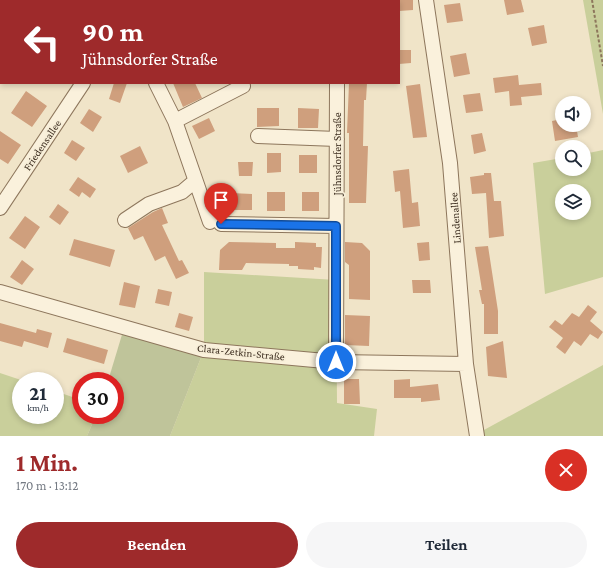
<!DOCTYPE html>
<html lang="de">
<meta charset="utf-8">
<style>
body{margin:0;font-family:"Crimson Pro",serif;background:#f6f6f7;color:#1f2937;height:100vh;display:flex;flex-direction:column;font-size:15px;white-space:nowrap}
*{box-sizing:border-box;margin:0}
p{font-size:13px;color:#747a83}
.icon{flex:none;width:22px;height:22px;fill:none;stroke:currentColor;stroke-width:2;stroke-linecap:round;stroke-linejoin:round}
.map{position:relative;height:436px;overflow:hidden}
.drawer{display:flex;flex-direction:column;background:#fff;flex:1}
.drawer>*{flex:none}
.top-card{position:absolute;left:0px;top:0px;width:400px;height:84px;box-shadow:0 2px 6px #0003;background:#9e2a2b;color:#fff;overflow:hidden}
.tools{position:absolute;left:555px;top:96px;display:grid;gap:8px}
.tools a{display:grid;place-items:center;width:36px;height:36px;border-radius:50%;background:#fff;box-shadow:0 2px 6px #0003;font-size:20px}
.speed{position:absolute;left:12px;top:372px;display:flex;gap:8px;font-size:20px;font-weight:700;text-align:center}
.speed>*{display:grid;place-content:center;width:52px;height:52px;border-radius:50%;background:#fff;box-shadow:0 2px 6px #0003;line-height:1}
.speed small{font-size:10px;font-weight:400}
.speed .limit{border:6px solid #d22;background:#fff;color:#111}
.pin{position:absolute;display:grid;place-items:center;width:34px;height:34px;color:#fff;margin:-41px -17px;border-radius:50% 50% 50% 0;rotate:-45deg;box-shadow:0 0 4px #0007}
.pin .icon{rotate:45deg}
.me{position:absolute;width:44px;margin:-22px;rotate:0deg;stroke-linejoin:round;filter:drop-shadow(0 0 3px #0008)}
.turn{display:flex;align-items:center;gap:14px;height:84px;padding:0 16px;font-size:18px}
.turn .icon{width:52px;height:52px;stroke-width:2.5}
.turn b{display:block;font-size:28px;line-height:34px}
.round{display:grid;place-items:center;flex:none;width:42px;height:42px;border-radius:21px;background:#f6f6f7}
.overview{display:flex;align-items:center;justify-content:space-between;height:68px;padding:0 16px}
h1{font-size:24px;font-weight:700;line-height:30px;color:#9e2a2b}
.cta{display:flex;gap:8px;margin-top:auto;padding:8px 16px}
.cta a{flex:1;height:46px;border-radius:24px;background:#9e2a2b;color:#fff;font-size:16px;font-weight:700;line-height:46px;text-align:center}
.cta a+a{background:#f6f6f7;color:#1f2937}
.map>svg:first-child{display:block}
</style>
<div class="map">
<svg width="603" height="436" viewBox="0 0 603 436">
<rect width="100%" height="100%" fill="#f0e4c8"/>
<path fill="#c9cf9b" fill-rule="evenodd" d="M 583,0 L 603,0 L 603,114 Z
M 603,150 L 603,277 L 545,294 L 533,163 L 562,158 L 562,169 L 584,169 L 584,154 ZM 562,191 L 584,191 L 584,213 L 562,213 Z
M 204,272 L 336,280 L 337,403 L 377,409 L 374,436 L 170,436 L 204,350 Z
M 603,365 L 603,436 L 473,436 Z
M 0,373 L 24,381 L 21,381 L 21,415 L 55,415 L 55,391 L 81,400 L 81,415 L 96,415 L 87,436 L 0,436 Z"/>
<path fill="#bfc49a" d="M 124,328 L 204,350 L 170,436 L 87,436 L 96,415 L 115,415 L 115,381 L 108,381 Z"/>
<path fill="#cf9f7d" d="M 399,0 L 413,0 L 413,10 L 399,11 Z
M 504,0 L 521,0 L 524,12 L 507,15 Z
M 460,3 L 463,21 L 447,23 L 444,5 Z
M 544,25 L 547,43 L 532,46 L 528,28 Z
M 399,50 L 411,50 L 411,63 L 399,64 Z
M 466,53 L 470,74 L 454,77 L 450,56 Z
M 518,75 L 519,85 L 541,83 L 542,95 L 521,97 L 522,105 L 510,106 L 509,91 L 495,93 L 493,78 Z
M 114,83 L 127,83 L 120,103 L 109,99 Z
M 173,83 L 195,83 L 202,98 L 183,107 Z
M 349,83 L 367,83 L 366,100 L 364,100 L 363,146 L 368,146 L 366,203 L 349,203 L 349,133 L 347,133 Z
M 420,84 L 427,137 L 413,138 L 406,86 Z
M 26,91 L 47,106 L 32,127 L 11,113 Z
M 480,93 L 483,111 L 466,113 L 463,95 Z
M 257,108 L 279,108 L 279,126 L 257,127 Z
M 298,108 L 319,109 L 318,128 L 298,128 Z
M 89,109 L 102,117 L 93,132 L 80,123 Z
M 209,118 L 215,131 L 199,139 L 192,126 Z
M 562,119 L 562,125 L 576,125 L 578,137 L 555,141 L 552,121 Z
M 0,131 L 21,145 L 8,164 L 0,159 Z
M 482,133 L 486,151 L 474,154 L 471,135 Z
M 72,140 L 85,148 L 76,161 L 64,153 Z
M 140,146 L 148,163 L 128,173 L 120,156 Z
M 267,153 L 281,153 L 281,172 L 267,173 Z
M 299,155 L 317,155 L 317,173 L 299,173 Z
M 238,162 L 253,162 L 252,176 L 239,176 Z
M 409,169 L 412,203 L 418,202 L 420,226 L 403,228 L 400,191 L 395,192 L 393,171 Z
M 484,173 L 491,173 L 494,201 L 501,201 L 504,236 L 489,238 L 486,193 L 472,194 L 470,177 L 484,175 Z
M 78,177 L 96,189 L 90,198 L 82,192 L 79,197 L 69,190 Z
M 267,192 L 285,192 L 285,211 L 267,211 Z
M 302,192 L 319,192 L 319,211 L 302,211 Z
M 231,193 L 252,194 L 252,210 L 231,210 Z
M 58,204 L 69,212 L 60,225 L 49,217 Z
M 162,208 L 168,223 L 162,225 L 179,261 L 182,260 L 189,273 L 176,279 L 165,256 L 155,261 L 143,236 L 134,240 L 128,228 L 153,212 Z
M 25,216 L 40,227 L 25,249 L 9,238 Z
M 74,239 L 115,250 L 110,267 L 69,255 Z
M 229,242 L 276,243 L 276,248 L 295,248 L 295,242 L 316,243 L 316,247 L 322,247 L 321,268 L 314,267 L 314,270 L 298,269 L 298,266 L 289,266 L 289,264 L 246,263 L 242,270 L 219,270 L 220,250 Z
M 345,242 L 362,243 L 370,251 L 370,300 L 349,299 L 349,265 L 345,262 Z
M 429,242 L 430,260 L 419,261 L 417,243 Z
M 488,246 L 498,311 L 498,334 L 484,334 L 484,304 L 482,304 L 479,290 L 482,290 L 475,247 Z
M 22,260 L 34,269 L 22,285 L 10,277 Z
M 412,280 L 430,280 L 431,293 L 413,293 Z
M 124,282 L 140,286 L 135,308 L 119,305 Z
M 158,289 L 172,292 L 169,306 L 155,303 Z
M 588,305 L 597,312 L 590,321 L 603,332 L 598,339 L 590,334 L 581,346 L 574,341 L 565,354 L 556,347 L 563,338 L 549,327 L 555,320 L 562,325 L 572,313 L 579,317 Z
M 179,313 L 193,317 L 189,331 L 175,327 Z
M 345,315 L 370,316 L 369,346 L 345,345 Z
M 0,323 L 36,333 L 37,329 L 52,333 L 48,348 L 24,341 L 22,347 L 0,341 Z
M 67,338 L 108,350 L 104,364 L 63,352 Z
M 503,341 L 507,378 L 488,376 L 486,347 Z
M 344,379 L 359,379 L 360,404 L 344,404 Z
M 410,379 L 410,387 L 438,384 L 440,400 L 421,402 L 421,398 L 394,398 L 394,380 Z"/>
<g fill="none" stroke-linecap="round" stroke-linejoin="round">
<g stroke="#8d765c" stroke-width="16">
<path id="minor" d="M 426,0 L 450,163 L 466,364 L 477,436
M 139,1 L 140,0
M 338,1 L 338,0
M 156,83 L 175,121 L 210,222
M 175,121 L 243,86
M 258,136 L 337,139
M 0,208 L 83,83
M 125,220 L 149,204 L 182,192 L 195,181
M 221,224 L 336,226
M 0,292 L 204,350 L 336,362 L 466,364
M 336,362 L 337,83"/>
</g>
<path stroke="#8d765c" stroke-width="2" stroke-dasharray="3 2" stroke-linecap="butt" d="M 592,0 L 603,66"/>
<use href="#minor" stroke="#faf1dc" stroke-width="14"/>
</g>
<g fill="none" stroke-linecap="round" stroke-linejoin="round">
<g stroke="#114b97" stroke-width="10">
<path id="route" d="M 221,224 L 336,226 L 336,362"/>
</g>
<use href="#route" stroke="#1a73e8" stroke-width="7"/>
</g>
<g text-anchor="middle" dominant-baseline="central" stroke-width="3.5" stroke-linejoin="round" paint-order="stroke">
<g font-size="11" fill="#3d2e20" stroke="#f7eed8">
<text transform="translate(42 145) rotate(-56)">Friedensallee</text>
<text transform="translate(337 154) rotate(-90)">Jühnsdorfer Straße</text>
<text transform="translate(455 218) rotate(-94)">Lindenallee</text>
<text transform="translate(241 352) rotate(6)">Clara-Zetkin-Straße</text>
</g>
</g>
</svg>
<div class="tools">
<a><svg class="icon" aria-label="sound" viewBox="0 0 24 24"><path d="M4 9h4l5-4v14l-5-4H4zM17 9q2 3 0 6"/></svg></a>
<a><svg class="icon" aria-label="search" viewBox="0 0 24 24"><circle cx="10" cy="10" r="6"/><path d="M15 15l6 6"/></svg></a>
<a><svg class="icon" aria-label="layers" viewBox="0 0 24 24"><path d="M12 4l9 5-9 5-9-5zM3 14l9 5 9-5"/></svg></a>
</div>
<div class="speed"><div>21<small>km/h</small></div><div class="limit">30</div></div>
<div class="pin" style="left:221px;top:224px;background:#d93025"><svg class="icon" aria-label="arrive" viewBox="0 0 24 24"><path d="M6 21V4h12l-3 4 3 4H6"/></svg></div>
<svg class="me" style="left:336px;top:362px" viewBox="-20 -20 40 40"><circle r="17" fill="#1a73e8" stroke="#fff" stroke-width="3"/><path d="M0-11L8 9 0 5-8 9z" fill="#fff"/></svg>
<div class="top-card">
<div class="turn"><svg class="icon" aria-label="left" viewBox="0 0 24 24"><path d="M17 20v-9H6M10 6l-5 5 5 5"/></svg><div><b>90 m</b>Jühnsdorfer Straße</div></div>
</div>
</div>
<section class="drawer">
<div class="overview"><div><h1>1 Min.</h1><p>170 m · 13:12</p></div><a class="round" style="background:#d93025;color:#fff"><svg class="icon" aria-label="close" viewBox="0 0 24 24"><path d="M6 6l12 12M18 6L6 18"/></svg></a></div>
<div class="cta"><a>Beenden</a><a>Teilen</a></div>
</section>
